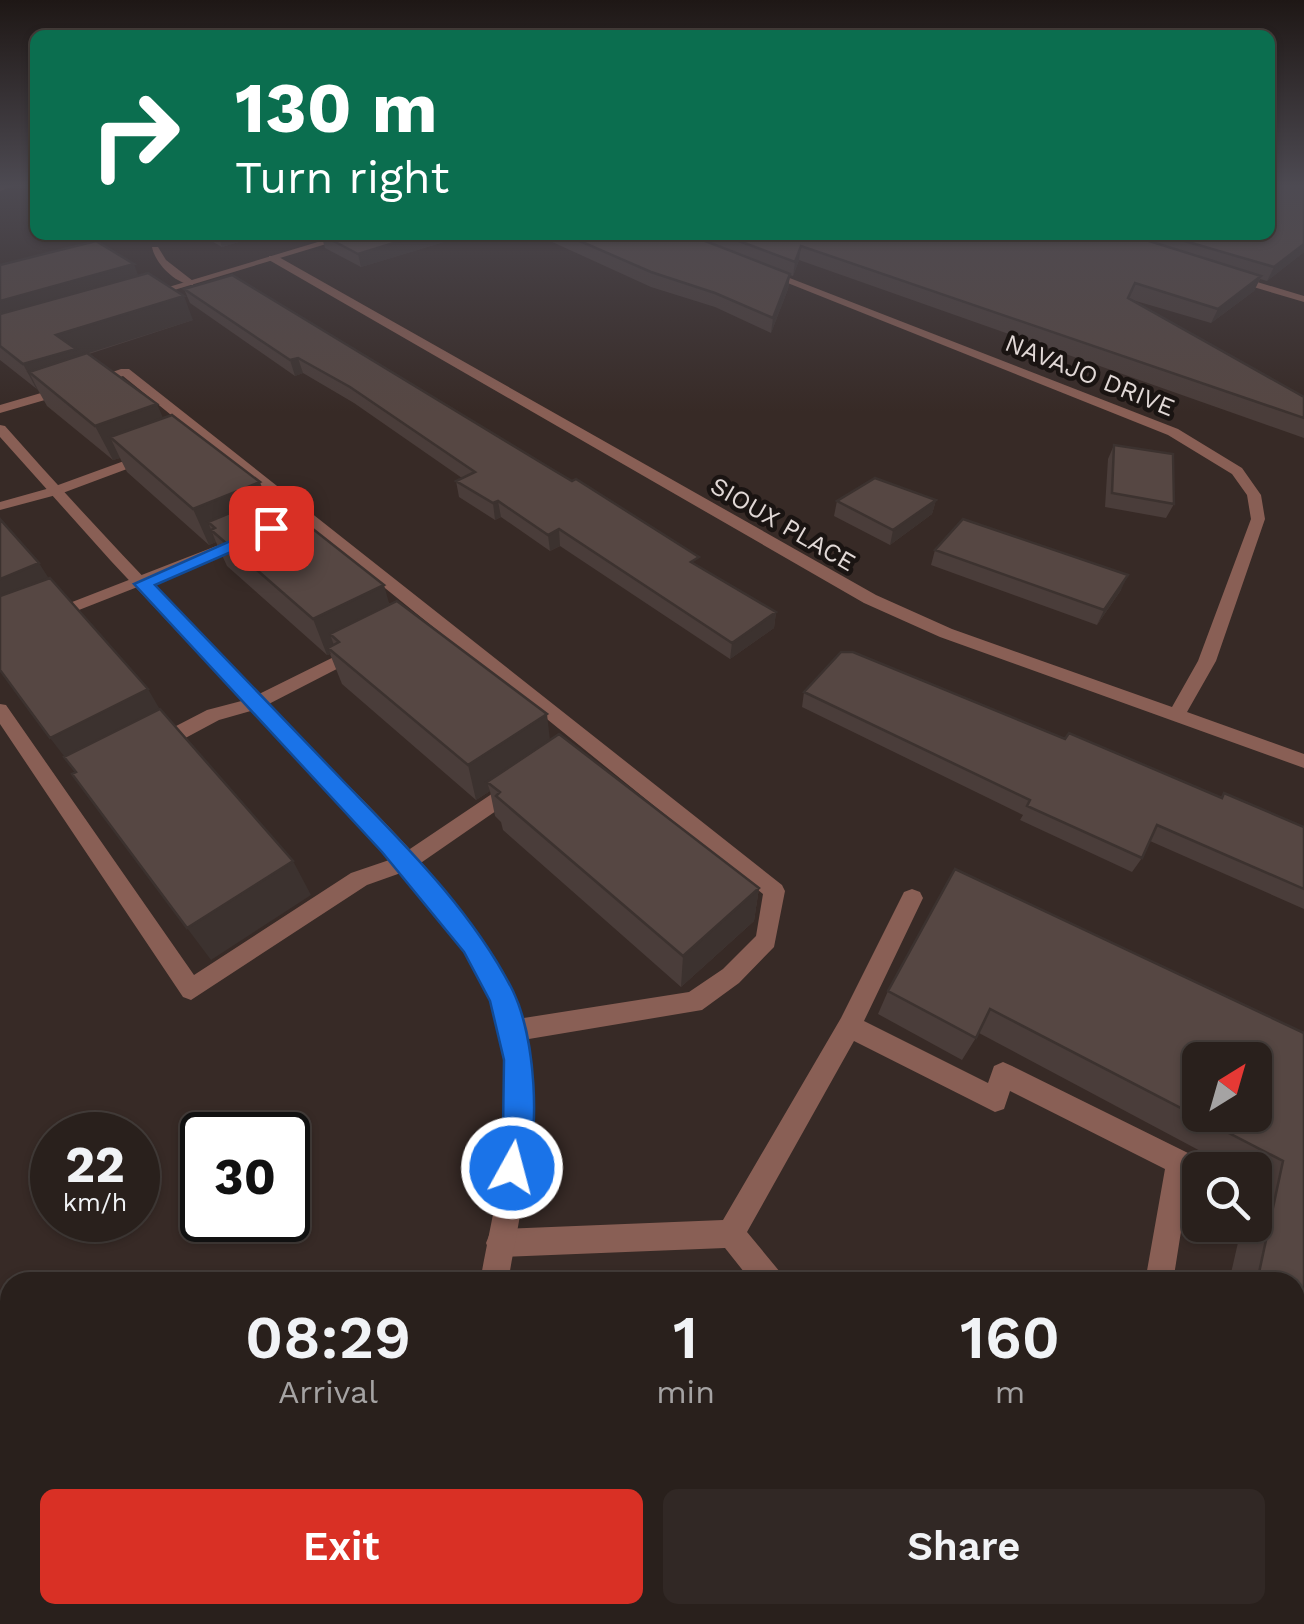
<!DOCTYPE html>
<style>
body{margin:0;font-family:"Work Sans",sans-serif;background:#312825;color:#f1f3f6;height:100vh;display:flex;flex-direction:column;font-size:38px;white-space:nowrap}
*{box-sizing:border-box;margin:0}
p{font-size:32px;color:#a5a3a3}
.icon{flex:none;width:55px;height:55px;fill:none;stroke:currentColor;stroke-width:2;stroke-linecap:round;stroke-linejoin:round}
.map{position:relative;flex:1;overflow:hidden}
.panel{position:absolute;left:0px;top:1272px;width:1305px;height:352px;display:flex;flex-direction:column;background:#29201c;border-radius:30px 30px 0 0;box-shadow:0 2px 8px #0004,0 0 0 2px #453e3b}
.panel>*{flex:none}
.hud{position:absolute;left:30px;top:30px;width:1245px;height:210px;border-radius:15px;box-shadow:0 2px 8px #0004,0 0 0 2px #453e3b;background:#0b6e4f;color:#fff;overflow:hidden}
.needle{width:65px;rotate:37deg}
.buttons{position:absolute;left:1182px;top:1042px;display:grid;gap:20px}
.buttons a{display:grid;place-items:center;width:90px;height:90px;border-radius:15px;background:#29201c;box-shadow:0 2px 8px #0004,0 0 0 2px #453e3b;font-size:50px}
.speed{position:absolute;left:30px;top:1112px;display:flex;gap:20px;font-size:50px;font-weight:700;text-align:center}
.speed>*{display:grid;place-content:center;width:130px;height:130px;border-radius:50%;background:#29201c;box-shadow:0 2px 8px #0004,0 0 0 2px #453e3b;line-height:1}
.speed small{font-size:25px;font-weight:400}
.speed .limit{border:5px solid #111;border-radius:15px;background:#fff;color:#111}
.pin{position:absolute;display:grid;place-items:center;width:85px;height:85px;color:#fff;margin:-42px;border-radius:20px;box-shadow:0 5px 15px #0006}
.me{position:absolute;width:110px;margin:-55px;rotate:7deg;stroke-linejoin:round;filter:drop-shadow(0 0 8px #0008)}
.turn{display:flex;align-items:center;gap:35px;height:210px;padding:0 40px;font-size:45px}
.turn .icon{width:130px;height:130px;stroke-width:2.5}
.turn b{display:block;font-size:70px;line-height:85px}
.eta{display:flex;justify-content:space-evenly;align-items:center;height:170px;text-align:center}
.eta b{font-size:60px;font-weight:600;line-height:70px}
.primary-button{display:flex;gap:20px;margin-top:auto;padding:20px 40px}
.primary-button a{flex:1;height:115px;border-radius:15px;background:#d93025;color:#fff;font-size:40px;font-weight:600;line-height:115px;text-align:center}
.primary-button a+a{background:#312825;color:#f1f3f6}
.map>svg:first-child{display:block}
</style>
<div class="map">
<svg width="1304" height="1624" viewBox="0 0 1304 1624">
<rect width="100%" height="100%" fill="#372a26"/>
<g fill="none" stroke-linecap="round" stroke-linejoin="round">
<path fill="#895f55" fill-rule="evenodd" d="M 121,369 L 129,369 L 782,885 L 785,891 L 774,947 L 739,983 L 702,1010 L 511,1042 L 503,1039 L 499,1031 L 503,1023 L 511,1020 L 689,992 L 723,969 L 756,936 L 763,894 L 123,376 L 93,385 L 87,381 Z
M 65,386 L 71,390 L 69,393 L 0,413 L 0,405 Z
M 146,453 L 153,457 L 151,460 L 60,494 L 0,510 L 0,502 L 50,488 Z
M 242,536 L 247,538 L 247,544 L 0,641 L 0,630 Z
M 356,646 L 362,648 L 365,652 L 362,656 L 261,708 L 219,720 L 163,750 L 149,750 L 147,745 L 149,740 L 207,710 L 249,699 Z
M 0,704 L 6,705 L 194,975 L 351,873 L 398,857 L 508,783 L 522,783 L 525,788 L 522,793 L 412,869 L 367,885 L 191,1000 L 183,997 L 0,724 Z
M 912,889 L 920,892 L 923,898 L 864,1021 L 988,1083 L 994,1066 L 1003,1062 L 1012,1066 L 1188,1153 L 1192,1162 L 1173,1282 L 1145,1282 L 1165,1169 L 1010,1091 L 1004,1109 L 995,1112 L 854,1041 L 747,1232 L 780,1272 L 784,1282 L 752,1282 L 725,1248 L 500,1257 L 490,1253 L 486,1243 L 490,1233 L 500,1229 L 723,1220 L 841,1018 L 904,892 Z"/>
<path fill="#895f55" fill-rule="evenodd" d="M 0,185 L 16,185 L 0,191 Z
M 152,247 L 158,247 L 166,260 L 193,281 L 193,285 C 175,284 155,263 152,247 Z
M 269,256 L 277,256 L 876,595 L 952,629 L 1172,707 L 1198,661 L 1251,519 L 1247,495 L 1232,474 L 1168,435 L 760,272 L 769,270 L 1178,429 L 1242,468 L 1261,495 L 1265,519 L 1216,661 L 1187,712 L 1304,754 L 1304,768 L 940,637 L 864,603 L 269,260 Z
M 1234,275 L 1304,296 L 1304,302 L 1230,280 Z
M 0,425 L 5,426 C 87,519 173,609 260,698 C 343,784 500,916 525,1034 C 543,1115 522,1202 508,1282 L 480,1282 C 496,1191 528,1085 489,996 C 471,953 441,917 412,882 L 111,561 L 0,437 Z"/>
<path fill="#895f55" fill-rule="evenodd" d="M 341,235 L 356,235 L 151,297 L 142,295 Z
M 0,1554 L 10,1554 L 10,1588 L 0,1588 Z
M 603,1615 L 759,1615 L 762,1624 L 606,1624 Z"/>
</g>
<path fill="#4a3d3a" d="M 201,235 L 262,235 L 222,247 Z
M 300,235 L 467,235 L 361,267 L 325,248 L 322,238 L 310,240 Z
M 537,235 L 1270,235 L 1304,252 L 1267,281 L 1260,279 L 1254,291 L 1211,323 L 1129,299 L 1304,397 L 1304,438 L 799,260 L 793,276 L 790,275 L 788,289 L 771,333 L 715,307 L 651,287 Z
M 0,265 L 138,276 L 193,320 L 89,354 L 163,418 L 266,498 L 550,740 L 759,888 L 754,921 L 681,987 L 503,830 L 501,822 L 495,816 L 490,791 L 476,800 L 342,684 L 330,654 L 327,655 L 227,566 L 216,542 L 209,545 L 127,472 L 120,458 L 113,460 L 47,406 L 38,390 L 0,360 Z
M 184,289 L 698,567 L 776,612 L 774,628 L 730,659 L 560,546 L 550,551 L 501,517 L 495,520 L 459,497 L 456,481 L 462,478 L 354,403 L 303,373 L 295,376 L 190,303 Z
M 1114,445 L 1174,504 L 1166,518 L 1105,507 L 1108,459 Z
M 936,500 L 932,514 L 890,545 L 834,516 L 837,501 Z
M 935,550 L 1121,590 L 1097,625 L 931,565 Z
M 804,692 L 1065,739 L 1220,798 L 1224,793 L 1304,827 L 1304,909 L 1150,841 L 1142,858 L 1132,872 L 1020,820 L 1023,815 L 802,707 Z
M 888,991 L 1304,1033 L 1304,1362 L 1295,1357 L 1295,1282 L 1229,1282 L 1242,1225 L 1255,1225 L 1255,1170 L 1236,1170 L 979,1033 L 962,1060 L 878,1014 Z"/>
<path fill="#3c322f" d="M 218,235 L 262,235 L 222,247 Z
M 308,235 L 321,235 L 322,238 L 310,240 Z
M 420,235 L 467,235 L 361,267 L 358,254 Z
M 1304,244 L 1304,252 L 1267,281 L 1274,267 Z
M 801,246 L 799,260 L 793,276 L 795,262 Z
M 134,264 L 143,288 L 0,329 L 0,301 Z
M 790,274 L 788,289 L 771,333 L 773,318 Z
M 1261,276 L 1254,291 L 1211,323 L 1218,309 Z
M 184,296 L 193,320 L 29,372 L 38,390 L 37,390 L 23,364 L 56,335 Z
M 298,358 L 303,373 L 295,376 L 290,360 Z
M 157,404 L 172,438 L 110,437 L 120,458 L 113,460 L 95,426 Z
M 260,482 L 273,517 L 215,528 L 208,522 L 216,542 L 209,545 L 193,509 Z
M 936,500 L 932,514 L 890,545 L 893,530 Z
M 498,501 L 501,517 L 495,520 L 493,503 Z
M 559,529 L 560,546 L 550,551 L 548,535 Z
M 39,563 L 62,599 L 0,626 L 0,579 Z
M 1128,575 L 1121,590 L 1097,625 L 1104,610 Z
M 384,585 L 394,621 L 339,642 L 330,634 L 336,651 L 328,648 L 331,654 L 327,655 L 313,619 Z
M 776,612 L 774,628 L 730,659 L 732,643 Z
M 148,689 L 169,725 L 77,773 L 50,738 Z
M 547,714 L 551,749 L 487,782 L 490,791 L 476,800 L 468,765 Z
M 293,861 L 311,895 L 211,960 L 187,928 Z
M 759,888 L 754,921 L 681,987 L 683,956 Z"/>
<path fill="#564743" stroke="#3c322f" stroke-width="2.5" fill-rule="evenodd" d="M 1270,185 L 1304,185 L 1304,244 L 1274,267 L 1164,235 L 1270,235 Z
M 322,235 L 420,235 L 358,254 Z
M 566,235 L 690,235 L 790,274 L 773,318 L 715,293 L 651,272 Z
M 723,235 L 1130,235 L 1261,276 L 1218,309 L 1135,283 L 1128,298 L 1304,397 L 1304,418 L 801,246 L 795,262 Z
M 96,241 L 134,264 L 0,301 L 0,265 Z
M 148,273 L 184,296 L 56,335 L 76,349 L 23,364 L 0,346 L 0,314 Z
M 232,275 L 550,468 L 572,481 L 576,479 L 699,557 L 691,562 L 776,612 L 732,643 L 559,529 L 548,535 L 498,501 L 493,503 L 456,481 L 475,472 L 350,387 L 298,358 L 290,360 L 184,289 Z
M 87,353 L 157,404 L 95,426 L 29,372 Z
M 172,415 L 260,482 L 193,509 L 110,437 Z
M 1114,445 L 1173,454 L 1174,504 L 1112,493 Z
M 875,478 L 936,500 L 893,530 L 837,501 Z
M 271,496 L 384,585 L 313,619 L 211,530 L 215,528 L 208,522 Z
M 0,519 L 39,563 L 0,579 Z
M 963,519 L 1128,575 L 1104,610 L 935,550 Z
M 50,578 L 148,689 L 50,738 L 0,670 L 0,596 Z
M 397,601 L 547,714 L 468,765 L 328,648 L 339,642 L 330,634 Z
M 841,652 L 853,652 L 1065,739 L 1069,733 L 1222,798 L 1224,793 L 1304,827 L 1304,889 L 1157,825 L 1142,858 L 1027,806 L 1030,800 L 804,692 Z
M 160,709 L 293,861 L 187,928 L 72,774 L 76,772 L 64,757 Z
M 559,734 L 759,888 L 683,956 L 496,796 L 500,792 L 487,782 Z
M 955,869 L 1304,1033 L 1304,1332 L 1295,1326 L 1295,1282 L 1257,1282 L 1283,1161 L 990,1009 L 976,1038 L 888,991 ZM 1200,1060 L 1255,1060 L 1255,1115 L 1200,1115 Z"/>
<linearGradient id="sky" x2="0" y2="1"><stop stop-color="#1e1715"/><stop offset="0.45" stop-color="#4d4a52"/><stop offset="1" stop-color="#4d4a52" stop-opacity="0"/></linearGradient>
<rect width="1304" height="412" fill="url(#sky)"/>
<path fill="#1a73e8" stroke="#114b97" stroke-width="2.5" d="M 271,523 L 280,528 L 277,532 L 155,585 C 219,651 282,718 346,784 C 407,847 473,912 513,991 C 535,1037 542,1131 523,1179 L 512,1183 L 502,1179 L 497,1168 L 503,1130 L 504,1060 L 490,1001 L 464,952 L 382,852 L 134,584 Z"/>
<g text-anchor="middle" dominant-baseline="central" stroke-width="9" stroke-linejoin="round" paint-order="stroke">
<g font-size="25" fill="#e1d8d6" stroke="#1a1412">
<text transform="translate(1090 375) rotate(22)">NAVAJO DRIVE</text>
<text transform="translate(783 524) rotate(30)">SIOUX PLACE</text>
</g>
</g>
</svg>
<div class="buttons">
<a><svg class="needle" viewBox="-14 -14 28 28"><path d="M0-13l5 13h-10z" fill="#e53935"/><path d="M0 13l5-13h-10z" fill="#a5a3a3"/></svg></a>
<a><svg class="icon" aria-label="search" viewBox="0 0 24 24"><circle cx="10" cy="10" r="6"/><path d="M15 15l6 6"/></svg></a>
</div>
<div class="speed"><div>22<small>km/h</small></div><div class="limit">30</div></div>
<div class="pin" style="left:271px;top:528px;background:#d93025"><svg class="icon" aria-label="arrive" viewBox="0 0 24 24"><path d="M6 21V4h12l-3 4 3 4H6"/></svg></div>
<svg class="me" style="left:512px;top:1168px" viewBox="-20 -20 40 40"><circle r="17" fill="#1a73e8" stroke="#fff" stroke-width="3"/><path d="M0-11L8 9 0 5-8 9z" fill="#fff"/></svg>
<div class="hud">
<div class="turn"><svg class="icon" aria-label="right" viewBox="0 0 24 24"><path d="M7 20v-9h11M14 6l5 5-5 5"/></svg><div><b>130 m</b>Turn right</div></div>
</div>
<section class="panel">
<div class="eta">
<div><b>08:29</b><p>Arrival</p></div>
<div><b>1</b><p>min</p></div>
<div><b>160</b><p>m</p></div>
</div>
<div class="primary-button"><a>Exit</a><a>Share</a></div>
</section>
</div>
